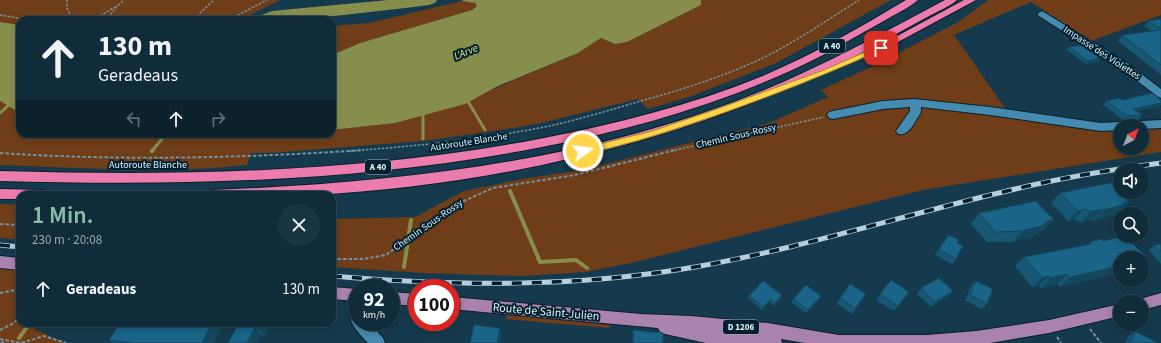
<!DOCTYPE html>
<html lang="de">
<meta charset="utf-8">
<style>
body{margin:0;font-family:"Source Sans 3",sans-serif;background:#193442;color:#f1f3f6;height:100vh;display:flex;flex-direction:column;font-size:15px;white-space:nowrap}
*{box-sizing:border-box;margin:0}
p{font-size:13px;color:#9ca7af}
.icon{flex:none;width:22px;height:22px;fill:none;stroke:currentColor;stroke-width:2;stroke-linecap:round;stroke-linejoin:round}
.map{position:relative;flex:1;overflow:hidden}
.drawer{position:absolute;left:16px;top:191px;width:320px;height:136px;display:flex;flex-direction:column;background:#102c3a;border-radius:12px;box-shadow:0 2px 6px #0003,0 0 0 1px #304854}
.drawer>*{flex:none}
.banner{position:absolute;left:16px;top:16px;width:320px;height:122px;border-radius:12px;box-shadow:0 2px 6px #0003,0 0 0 1px #304854;background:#102c3a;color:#f1f3f6;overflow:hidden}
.needle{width:26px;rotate:42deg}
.controls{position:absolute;left:1113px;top:119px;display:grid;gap:8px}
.controls a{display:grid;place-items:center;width:36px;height:36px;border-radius:50%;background:#102c3a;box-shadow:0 2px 6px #0003,0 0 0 1px #304854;font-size:20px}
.speed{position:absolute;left:348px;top:279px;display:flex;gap:8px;font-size:20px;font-weight:700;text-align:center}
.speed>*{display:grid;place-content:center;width:52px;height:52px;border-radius:50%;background:#102c3a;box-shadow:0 2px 6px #0003,0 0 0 1px #304854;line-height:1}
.speed small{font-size:10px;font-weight:400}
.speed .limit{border:6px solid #d22;background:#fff;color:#111}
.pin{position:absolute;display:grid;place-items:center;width:34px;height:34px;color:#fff;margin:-17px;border-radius:8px;box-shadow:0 2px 6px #0006}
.me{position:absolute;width:44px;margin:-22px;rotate:76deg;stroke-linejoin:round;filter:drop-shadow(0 0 3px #0008)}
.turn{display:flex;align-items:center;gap:14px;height:84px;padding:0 16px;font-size:18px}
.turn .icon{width:52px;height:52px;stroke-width:2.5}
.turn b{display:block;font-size:28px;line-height:34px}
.lanes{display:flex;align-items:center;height:38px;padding:0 16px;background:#0003;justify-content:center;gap:20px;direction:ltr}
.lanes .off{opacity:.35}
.round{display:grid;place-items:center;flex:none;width:42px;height:42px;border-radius:21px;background:#193442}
.head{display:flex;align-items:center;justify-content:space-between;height:68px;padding:0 16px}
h1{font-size:24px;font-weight:600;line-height:30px;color:#8abfa5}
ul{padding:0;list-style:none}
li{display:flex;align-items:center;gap:12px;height:60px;padding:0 16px}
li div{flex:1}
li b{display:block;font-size:15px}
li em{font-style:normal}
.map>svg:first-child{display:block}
</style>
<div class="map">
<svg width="1161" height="343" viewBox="0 0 1161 343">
<rect width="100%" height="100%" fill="#153a4d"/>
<path fill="#6f3d17" d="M 0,0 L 280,0 L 252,14 L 246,20 L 20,20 L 20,25 L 0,22 Z
M 701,0 L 891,0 L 776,63 L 689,97 L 648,109 L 638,99 L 537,124 L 487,132 L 423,141 L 270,153 L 251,153 L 247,165 C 165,174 82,168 0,165 L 0,101 L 20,113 L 20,134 L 332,134 L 332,130 L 395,123 L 484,93 L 578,53 L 601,38 L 615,44 L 627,42 L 701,5 Z
M 988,0 L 1161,0 L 1161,15 L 1091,41 L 1031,2 L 954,35 L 1012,118 C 1045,123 1088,133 1120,131 L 1120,148 L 1142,148 L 1142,130 L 1161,129 L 1161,152 L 923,190 L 635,262 L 586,272 L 521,276 L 422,273 L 332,267 L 332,219 L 415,217 L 464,191 L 522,179 L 582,170 L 769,123 L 828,97 L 821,90 L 877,64 L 958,22 Z
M 462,1 L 475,3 L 477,6 L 472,10 L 360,43 L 332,55 L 332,26 L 369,23 Z
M 0,204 L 20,205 L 20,240 L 0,238 Z
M 0,268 L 20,270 L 20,323 L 38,323 L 34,329 L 65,343 L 0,343 Z
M 507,315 L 610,325 L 609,328 L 506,319 Z"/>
<path fill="#878e4c" d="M 463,0 L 701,0 L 701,5 L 627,42 L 615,44 L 601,38 L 578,53 L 498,86 L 465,104 L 395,123 L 332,130 L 332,55 L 360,43 L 472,10 L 477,6 L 475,3 L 462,1 Z
M 0,22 L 20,25 L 20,113 L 0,101 Z"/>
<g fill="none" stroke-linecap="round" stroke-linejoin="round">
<path stroke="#878e4c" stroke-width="3" d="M 466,98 L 485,130
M 423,112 L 423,139
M 0,113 L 11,103
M 152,151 L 166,134"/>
<path stroke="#878e4c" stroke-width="4" d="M 152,151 L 153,150
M 510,191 L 540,262 L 576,260 L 587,268
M 404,267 L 411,220
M 19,338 L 30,323"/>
<path fill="#878e4c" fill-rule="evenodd" d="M 388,0 L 437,0 L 435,3 L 429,5 C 371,12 312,20 254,20 L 256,17 L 272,11 Z"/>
<g stroke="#09202b" stroke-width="2">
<path id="minor" d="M 1042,11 L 1127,63 L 1161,89 L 1161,98 L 1157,96 L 1119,67 L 1039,16 L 1037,14 Z
M 914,99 L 990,107 L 1101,123 L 1161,120 L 1161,128 L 1142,129 L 1142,126 L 1120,126 L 1120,130 L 1101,131 L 990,115 L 921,107 L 921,111 L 920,114 C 915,121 909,137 898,134 L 896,131 L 910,111 L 910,107 L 883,109 L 833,119 L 829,118 L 827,115 L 829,112 L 833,111 L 883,101 Z
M 357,302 L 357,322 L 368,322 L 383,338 L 385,343 L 368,343 C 358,332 344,320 352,303 Z"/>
</g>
<g stroke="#09202b" stroke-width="2">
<path id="major" d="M 0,256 L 20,258 L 20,270 L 0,268 Z
M 332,287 L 357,289 L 357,301 L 332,299 Z
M 391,292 L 417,294 L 417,306 L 391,304 Z
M 1161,293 L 1161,305 L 1142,310 L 1142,302 L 1136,302 L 1137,300 Z
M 451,297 L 641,314 L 691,316 L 768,323 L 839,335 L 927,335 L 976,331 L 1049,320 L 1120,304 L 1120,316 L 1049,333 L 990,343 L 805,343 L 781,339 L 782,343 L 706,343 L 665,334 L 660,332 L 658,328 L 451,309 Z"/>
</g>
<g stroke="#09202b" stroke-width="2">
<path id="highway" d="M 906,0 L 918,0 C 910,7 899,12 889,18 C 867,30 845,43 823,55 C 735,100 639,128 542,147 C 363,182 182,186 0,181 L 0,171 C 181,176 361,173 539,139 C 616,124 692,105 765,75 C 814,54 861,27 906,0 Z
M 945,0 L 957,0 C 949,7 938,11 929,16 C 909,27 888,38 867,50 C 699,139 501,185 312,195 C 276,197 240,195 205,195 L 207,192 L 211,190 C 398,183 587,162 762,91 C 825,65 885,32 945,0 Z
M 964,0 L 976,0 L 896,43 L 893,44 L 888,41 Z
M 0,189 L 42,190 L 46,192 L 48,195 L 20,195 L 20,199 L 0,199 Z"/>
</g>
<path stroke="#7592a1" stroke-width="1.5" stroke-dasharray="2.5 1.5" stroke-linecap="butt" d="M 67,0 L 67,8 L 73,20
M 0,15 L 30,20
M 108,18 L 117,6 L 124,0
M 93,20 L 117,6
M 195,20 L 199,14 L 214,0
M 218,20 L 238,15 L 267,0
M 350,151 C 418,146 487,139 554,125 C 584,118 614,109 644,100 C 681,90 718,78 752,63 C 790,46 824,22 859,0
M 671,151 L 824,117"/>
<path stroke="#7592a1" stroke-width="2" stroke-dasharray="3.5 2" stroke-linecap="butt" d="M 0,153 C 121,161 243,158 364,150
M 0,224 L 20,225
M 332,259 L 363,259 L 386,255 L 455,205 L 493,188 L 575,175 L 675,150
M 0,293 L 20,289
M 1090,329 L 1101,343
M 0,330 L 14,323 L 20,317
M 1057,337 L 1061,343
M 0,339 L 21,343 L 44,336 L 66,343
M 1,343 L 6,341"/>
<use href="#minor" fill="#458aaf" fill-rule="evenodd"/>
<use href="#major" fill="#a982ae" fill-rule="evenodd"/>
<use href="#highway" fill="#ec7cad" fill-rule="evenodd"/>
<g stroke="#b7cfdc" stroke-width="5">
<path id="rail" d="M 0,245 L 20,247
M 332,276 C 453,286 574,288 695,267 C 799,249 900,216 1003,192 C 1055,179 1108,170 1161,163"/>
</g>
<use href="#rail" stroke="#03202f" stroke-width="3.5" stroke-dasharray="10" stroke-linecap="butt"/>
</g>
<path fill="#165774" d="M 1161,19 L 1161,75 L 1118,41 L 1122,35 L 1151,31 L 1144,26 L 1148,21 Z
M 1069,47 L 1100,58 L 1098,62 L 1086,64 L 1067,50 Z
M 1122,100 L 1160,106 L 1137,111 L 1142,115 L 1138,120 L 1123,120 L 1103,105 L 1107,101 Z
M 1060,193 L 1122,210 L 1120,210 L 1114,215 L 1093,221 L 1092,220 L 1082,222 L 1074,220 L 1068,221 L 1051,203 Z
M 979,213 L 1044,230 L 1040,231 L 1035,236 L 1013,242 L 987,242 L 971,224 Z
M 949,235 L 957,243 L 956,259 L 952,264 L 935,255 Z
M 1125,236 L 1060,287 L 1057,284 L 1041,288 L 1039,286 L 1032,287 L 1015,266 L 1024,257 L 1087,245 L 1090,242 L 1103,241 Z
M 1161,244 L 1161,264 L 1149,250 L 1155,245 Z
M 976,281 L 987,304 L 982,309 L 965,300 L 971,286 Z
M 921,288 L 953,291 L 948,296 L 931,307 L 917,294 Z
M 909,292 L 894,311 L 876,300 L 880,294 Z
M 749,296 L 781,298 L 774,306 L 769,302 L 762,310 L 748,298 Z
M 821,296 L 819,299 L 806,313 L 791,302 L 793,299 Z
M 840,298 L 862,300 L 852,314 L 837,304 Z
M 235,323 L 270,323 L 264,336 L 261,335 L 257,343 L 228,343 L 235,329 L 233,326 Z
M 221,328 L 213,343 L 112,343 L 109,340 Z
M 1135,331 L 1158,343 L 1125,343 L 1126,342 L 1128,336 Z"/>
<path fill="#12475e" d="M 1100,58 L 1098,62 L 1086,64 L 1088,61 Z
M 1161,103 L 1161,105 L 1160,106 L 1129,113 L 1133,109 Z
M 1133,199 L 1122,210 L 1120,210 L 1114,215 L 1093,221 L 1104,210 L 1127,200 Z
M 1084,209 L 1074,220 L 1068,221 L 1078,211 Z
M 1103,209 L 1092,220 L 1082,222 L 1092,211 Z
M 1054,220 L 1044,230 L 1040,231 L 1035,236 L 1013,242 L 1022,231 L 1047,221 Z
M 1120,266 L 1120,273 L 1060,287 L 1070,277 Z
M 1068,274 L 1057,284 L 1041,288 L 1050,278 Z
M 1049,276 L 1039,286 L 1032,287 L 1042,278 Z
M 953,291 L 948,296 L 931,307 L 935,302 Z
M 782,295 L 781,298 L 774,306 L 775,303 Z
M 821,296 L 819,299 L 806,313 L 808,310 Z
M 771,299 L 769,302 L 762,310 L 763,307 Z
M 212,323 L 216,323 L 221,328 L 213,343 L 202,343 Z
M 260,323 L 270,323 L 264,336 L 258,328 Z
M 255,328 L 261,335 L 257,343 L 247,343 Z
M 500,328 L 502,335 L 500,343 L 497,343 Z"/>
<path fill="#1a6587" stroke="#12475e" d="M 1161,19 L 1161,29 L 1148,21 Z
M 1161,30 L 1161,65 L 1122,35 Z
M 1081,45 L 1100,58 L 1088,61 L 1069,47 Z
M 1152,93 L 1161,100 L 1161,103 L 1133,109 L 1142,115 L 1127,116 L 1107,101 L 1119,98 L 1122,100 Z
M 1115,182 L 1120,187 L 1120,192 L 1126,192 L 1133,199 L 1127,200 L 1128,202 L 1123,203 L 1125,204 L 1104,210 L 1103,209 L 1092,211 L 1084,209 L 1078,211 L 1060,193 Z
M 1036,201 L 1054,220 L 1047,221 L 1048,223 L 1043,224 L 1045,225 L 1022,231 L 995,232 L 979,213 Z
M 949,235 L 959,240 L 957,243 L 963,246 L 956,259 L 939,249 Z
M 1125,236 L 1145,256 L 1139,258 L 1120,258 L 1120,266 L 1070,277 L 1068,274 L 1050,278 L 1049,276 L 1042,278 L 1024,257 L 1091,244 L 1090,242 L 1101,239 L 1103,241 Z
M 1161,244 L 1161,252 L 1155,245 Z
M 939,278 L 953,291 L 935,302 L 921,288 Z
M 891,280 L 909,292 L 898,306 L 880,294 Z
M 763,281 L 782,295 L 775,303 L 771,299 L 763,307 L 749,296 Z
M 976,281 L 993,289 L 987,304 L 970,295 Z
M 850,284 L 866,294 L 855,308 L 840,298 Z
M 806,285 L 821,296 L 808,310 L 793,299 Z
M 120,323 L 212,323 L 202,343 L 132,343 L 109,340 Z
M 235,323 L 260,323 L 258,328 L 255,328 L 247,343 L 228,343 L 237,327 L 233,326 Z
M 474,325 L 500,328 L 497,343 L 470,343 Z
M 633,330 L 663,333 L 663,343 L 633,343 Z
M 1135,331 L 1158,343 L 1129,343 L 1130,340 L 1132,341 Z"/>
<path fill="#ffd54a" stroke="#a68a30" d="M 881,45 L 884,48 L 883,49 C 809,82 734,111 656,135 C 632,143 607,148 583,155 L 578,151 L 580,149 L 652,131 L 717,109 L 824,70 Z"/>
<g text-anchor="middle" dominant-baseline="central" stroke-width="4" stroke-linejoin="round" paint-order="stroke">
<g fill="#03202f" stroke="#9bb2be" stroke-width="1">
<rect x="819" y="39" width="26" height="14" rx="3"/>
<rect x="365" y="160" width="26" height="14" rx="3"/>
<rect x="723" y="320" width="36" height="14" rx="3"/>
</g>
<g font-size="9" font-weight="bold" fill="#dcf0fc">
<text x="832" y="46">A 40</text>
<text x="378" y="167">A 40</text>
<text x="741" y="327">D 1206</text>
</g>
<g font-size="10" fill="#dcf0fc" stroke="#03202f">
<text transform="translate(1102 53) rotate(33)">Impasse des Violettes</text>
<text transform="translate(736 136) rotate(-13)">Chemin Sous-Rossy</text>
<text transform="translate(469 142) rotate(-9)">Autoroute Blanche</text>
<text x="148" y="165">Autoroute Blanche</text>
<text transform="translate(428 225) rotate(-35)">Chemin Sous-Rossy</text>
</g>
<g font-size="11" font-style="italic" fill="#dce687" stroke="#03202f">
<text transform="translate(466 52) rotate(-22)">L'Arve</text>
</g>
<g font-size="12" fill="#dcf0fc" stroke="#03202f">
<text transform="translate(546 312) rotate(5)">Route de Saint-Julien</text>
</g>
</g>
</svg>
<div class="controls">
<a><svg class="needle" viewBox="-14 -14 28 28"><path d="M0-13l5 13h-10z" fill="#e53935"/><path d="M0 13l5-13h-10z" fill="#9ca7af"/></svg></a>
<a><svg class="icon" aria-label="sound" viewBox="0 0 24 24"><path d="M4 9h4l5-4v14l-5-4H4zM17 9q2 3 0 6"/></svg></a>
<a><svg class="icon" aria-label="search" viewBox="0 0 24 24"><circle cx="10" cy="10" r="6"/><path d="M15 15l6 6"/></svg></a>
<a>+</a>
<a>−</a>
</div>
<div class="speed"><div>92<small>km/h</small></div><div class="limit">100</div></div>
<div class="pin" style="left:881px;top:48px;background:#d93025"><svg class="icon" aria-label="arrive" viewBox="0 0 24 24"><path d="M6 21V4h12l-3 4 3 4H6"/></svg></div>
<svg class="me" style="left:583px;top:151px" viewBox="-20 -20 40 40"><circle r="17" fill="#ffd54a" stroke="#fff" stroke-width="3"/><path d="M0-11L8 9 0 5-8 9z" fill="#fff"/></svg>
<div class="banner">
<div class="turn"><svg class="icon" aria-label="ahead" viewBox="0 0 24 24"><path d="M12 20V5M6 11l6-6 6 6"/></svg><div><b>130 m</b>Geradeaus</div></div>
<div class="lanes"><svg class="icon off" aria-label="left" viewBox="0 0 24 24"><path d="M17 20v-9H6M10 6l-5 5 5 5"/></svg><svg class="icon" aria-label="ahead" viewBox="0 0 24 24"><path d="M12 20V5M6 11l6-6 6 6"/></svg><svg class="icon off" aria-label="right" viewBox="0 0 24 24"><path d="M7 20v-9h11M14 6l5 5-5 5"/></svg></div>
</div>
<section class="drawer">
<div class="head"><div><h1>1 Min.</h1><p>230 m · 20:08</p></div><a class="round"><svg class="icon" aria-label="close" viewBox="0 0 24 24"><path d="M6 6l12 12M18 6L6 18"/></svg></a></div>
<ul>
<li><svg class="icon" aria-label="ahead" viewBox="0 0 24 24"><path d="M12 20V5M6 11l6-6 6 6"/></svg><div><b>Geradeaus</b></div><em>130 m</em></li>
</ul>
</section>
</div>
